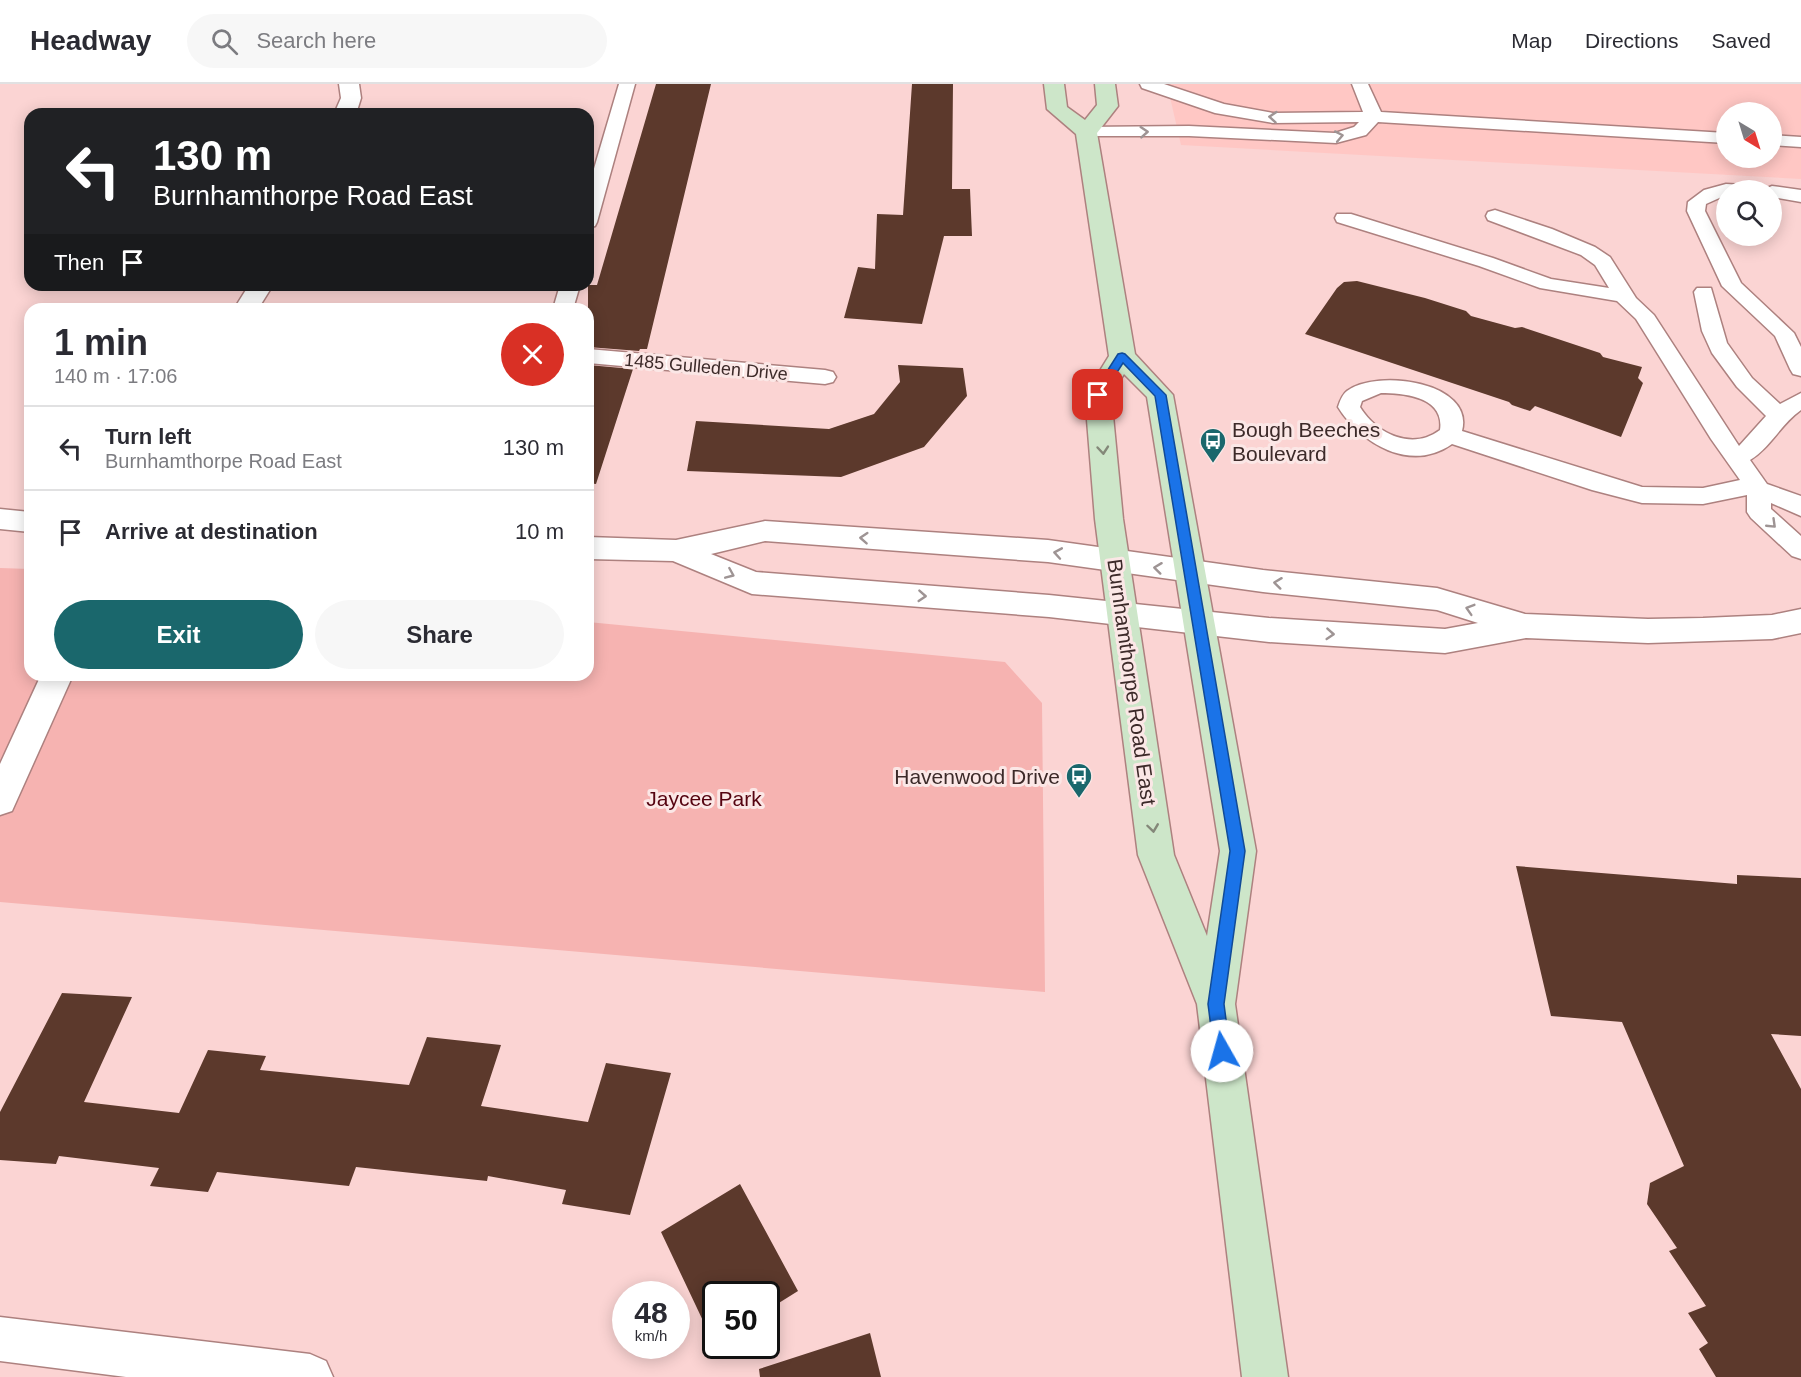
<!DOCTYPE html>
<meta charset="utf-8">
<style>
body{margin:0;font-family:Arial,sans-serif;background:#f7f7f7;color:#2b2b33;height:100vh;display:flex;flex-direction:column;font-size:22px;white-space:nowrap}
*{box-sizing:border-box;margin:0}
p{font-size:20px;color:#7c7c81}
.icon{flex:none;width:33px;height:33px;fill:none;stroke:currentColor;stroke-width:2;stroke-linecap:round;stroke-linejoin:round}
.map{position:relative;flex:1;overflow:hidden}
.side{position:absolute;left:24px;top:219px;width:570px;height:378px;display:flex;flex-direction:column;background:#fff;border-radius:18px;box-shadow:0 3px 15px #0003}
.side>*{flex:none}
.hud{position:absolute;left:24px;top:24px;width:570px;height:183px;border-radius:18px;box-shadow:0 3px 15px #0003;background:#202124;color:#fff;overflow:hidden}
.needle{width:39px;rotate:142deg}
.fabs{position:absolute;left:1716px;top:18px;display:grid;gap:12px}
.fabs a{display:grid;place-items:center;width:66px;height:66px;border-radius:50%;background:#fff;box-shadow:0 3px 15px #0003;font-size:30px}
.speed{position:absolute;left:612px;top:1197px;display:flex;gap:12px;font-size:30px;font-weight:700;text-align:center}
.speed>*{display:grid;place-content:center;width:78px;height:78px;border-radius:50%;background:#fff;box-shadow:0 3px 15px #0003;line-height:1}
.speed small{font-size:15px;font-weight:400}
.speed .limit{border:3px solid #111;border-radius:9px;background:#fff;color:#111}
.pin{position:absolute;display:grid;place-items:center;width:51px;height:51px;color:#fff;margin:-26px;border-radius:12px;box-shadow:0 3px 9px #0006}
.me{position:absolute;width:66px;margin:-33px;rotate:353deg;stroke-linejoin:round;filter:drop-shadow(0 0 4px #0008)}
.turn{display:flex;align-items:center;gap:21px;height:126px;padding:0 30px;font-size:27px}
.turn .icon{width:78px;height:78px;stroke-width:2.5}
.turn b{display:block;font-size:42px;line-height:51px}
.then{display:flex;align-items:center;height:57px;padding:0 30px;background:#0003;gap:12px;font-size:22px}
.round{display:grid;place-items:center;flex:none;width:63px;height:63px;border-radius:32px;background:#f7f7f7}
.head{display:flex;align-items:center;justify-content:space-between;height:102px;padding:0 30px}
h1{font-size:36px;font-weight:700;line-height:45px}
.cta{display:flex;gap:12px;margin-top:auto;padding:12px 30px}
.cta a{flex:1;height:69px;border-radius:36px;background:#1a676c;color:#fff;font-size:24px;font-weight:700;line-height:69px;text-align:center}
.cta a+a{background:#f7f7f7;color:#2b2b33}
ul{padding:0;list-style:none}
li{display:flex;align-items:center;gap:18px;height:84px;padding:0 30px;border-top:2px solid #e1e1e2}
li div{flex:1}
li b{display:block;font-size:22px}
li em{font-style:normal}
header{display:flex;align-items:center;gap:36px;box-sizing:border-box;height:84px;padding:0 30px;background:#fff;border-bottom:2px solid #e1e1e2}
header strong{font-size:28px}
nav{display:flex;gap:33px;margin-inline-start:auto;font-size:21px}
.search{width:420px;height:54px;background:#f7f7f7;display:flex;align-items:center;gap:15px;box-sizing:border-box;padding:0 21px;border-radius:33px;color:#7c7c81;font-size:22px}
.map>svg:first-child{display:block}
</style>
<header>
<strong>Headway</strong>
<div class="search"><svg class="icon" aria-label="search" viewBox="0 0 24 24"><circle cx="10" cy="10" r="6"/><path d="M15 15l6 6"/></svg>Search here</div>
<nav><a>Map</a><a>Directions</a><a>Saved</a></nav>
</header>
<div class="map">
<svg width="1801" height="1293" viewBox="0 0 1801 1293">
<rect width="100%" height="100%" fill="#fbd4d3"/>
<path fill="#ffc7c4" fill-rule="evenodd" d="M 1167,0 L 1801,0 L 1801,95 L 1181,61 ZM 1726,28 L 1772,28 L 1772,74 L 1726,74 Z"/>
<path fill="#f6b3b1" d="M 0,484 L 30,485 L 30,591 L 588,591 L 588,538 L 1005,578 L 1042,619 L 1045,908 L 0,818 Z"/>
<path fill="#5c392c" d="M 656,0 L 711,0 L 647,265 L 640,265 L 639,267 L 588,263 L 588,201 L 597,201 Z
M 912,0 L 953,0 L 952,105 L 970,105 L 972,152 L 944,152 L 922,240 L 844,234 L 858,183 L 875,185 L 877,130 L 903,131 Z
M 1357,197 L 1425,214 L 1466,227 L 1471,232 L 1515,244 L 1522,243 L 1600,269 L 1603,273 L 1642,283 L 1638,294 L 1643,299 L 1621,353 L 1535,322 L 1530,327 L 1512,321 L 1509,318 L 1305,250 L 1337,204 L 1344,198 Z
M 588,281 L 633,285 L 596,400 L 588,399 Z
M 898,281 L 963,284 L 967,312 L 924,363 L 841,393 L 687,387 L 696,337 L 829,345 L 874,330 L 900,298 Z
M 1516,782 L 1737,800 L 1737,791 L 1801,794 L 1801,952 L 1771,950 L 1801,1005 L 1801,1293 L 1716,1293 L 1699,1265 L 1708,1259 L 1688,1229 L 1706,1222 L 1669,1167 L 1677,1164 L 1647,1120 L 1650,1099 L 1684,1082 L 1622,938 L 1551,932 Z
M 62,909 L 132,913 L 84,1018 L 179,1029 L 208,966 L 266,972 L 260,986 L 409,1001 L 427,953 L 501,961 L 481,1022 L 588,1038 L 606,979 L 671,989 L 630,1131 L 562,1120 L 566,1106 L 488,1092 L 487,1097 L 356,1083 L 349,1102 L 217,1088 L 208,1108 L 150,1102 L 159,1084 L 59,1072 L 56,1080 L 0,1076 L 0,1028 Z
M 740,1100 L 798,1207 L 766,1227 L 766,1210 L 716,1210 L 714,1260 L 661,1148 Z
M 870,1249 L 881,1293 L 760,1293 L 759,1285 Z"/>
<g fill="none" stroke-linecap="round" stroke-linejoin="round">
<g stroke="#ad817f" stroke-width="3">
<path id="service" d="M 619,0 L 635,0 L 597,138 L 595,142 L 588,144 L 588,105 Z
M 1140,0 L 1164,0 L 1224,20 L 1273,29 L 1363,28 L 1352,0 L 1368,0 L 1381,28 L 1726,49 L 1726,59 L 1378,38 L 1366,51 L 1336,59 L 1189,52 L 1080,52 L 1077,48 L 1080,44 L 1086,43 L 1189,42 L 1335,49 L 1354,43 L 1359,38 L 1273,39 L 1215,29 L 1142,4 Z
M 1772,51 L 1801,53 L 1801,63 L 1772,61 Z
M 1726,100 L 1764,102 L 1765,105 L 1772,102 L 1801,106 L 1801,118 L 1772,113 L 1772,106 L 1726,106 L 1726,111 L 1706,120 L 1705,127 L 1741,199 L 1794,249 L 1801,263 L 1801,292 L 1793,290 L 1790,285 L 1775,252 L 1722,202 L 1687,127 L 1688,118 L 1704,106 Z
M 1495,126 L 1552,145 L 1595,163 L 1610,173 L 1636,214 L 1654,231 L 1739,362 L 1766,332 L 1737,303 L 1712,269 L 1702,247 L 1694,208 L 1697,204 L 1711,204 L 1727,259 L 1752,294 L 1780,320 L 1801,309 L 1801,326 C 1781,340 1770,364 1750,376 L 1767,400 L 1801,412 L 1801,432 L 1771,419 L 1771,425 L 1801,452 L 1801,475 L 1792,472 L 1751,434 L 1747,428 L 1747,411 L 1703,420 L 1642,419 L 1592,406 L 1452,360 C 1411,389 1361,360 1338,323 C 1340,317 1342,311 1347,307 C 1377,284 1475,298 1462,347 L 1642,403 L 1703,404 L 1740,396 L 1711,355 L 1636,235 L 1617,217 L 1540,204 L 1479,182 L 1337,138 L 1335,134 L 1337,130 L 1351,130 L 1493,174 L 1551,195 L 1609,204 L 1595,181 L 1581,171 L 1488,136 L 1486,132 L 1488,128 ZM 1381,309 C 1404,309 1445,313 1440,346 C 1412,367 1377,350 1360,323 L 1362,317 Z
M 560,201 L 580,201 L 573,225 L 553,225 Z
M 588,265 L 825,286 L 833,288 L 836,293 L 833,298 L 825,300 L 588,279 Z"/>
</g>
<g stroke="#ad817f" stroke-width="3">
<path id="minor" d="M 339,0 L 359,0 L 361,14 L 356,30 L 334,30 L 341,14 Z
M 249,201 L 273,201 L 258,225 L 234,225 Z
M 0,425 L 30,428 L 30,448 L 0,445 Z
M 765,437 L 1048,456 L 1263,486 L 1437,504 L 1525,530 L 1648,535 L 1703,534 L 1772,531 L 1801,525 L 1801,549 L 1772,555 L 1648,559 L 1526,554 L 1445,569 L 1269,558 L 1049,533 L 752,510 L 673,477 L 588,475 L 588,453 L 676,456 ZM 765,457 L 1048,478 L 1263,508 L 1437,526 L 1478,539 L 1445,545 L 1269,534 L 1049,511 L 756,488 L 711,470 Z
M 41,591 L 73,591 L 12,727 L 0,731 L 0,680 Z
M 0,1233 L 310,1270 L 326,1277 L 333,1293 L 126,1293 L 0,1277 Z"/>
</g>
<g stroke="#ad817f" stroke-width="3">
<path id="secondary" d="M 1044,0 L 1064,0 L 1067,23 L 1085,36 L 1097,21 L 1095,0 L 1115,0 L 1118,22 L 1097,49 L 1135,270 L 1173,311 L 1256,767 L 1235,920 L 1288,1293 L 1242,1293 L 1197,920 L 1138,771 L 1095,435 L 1085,311 L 1109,272 L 1076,50 L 1047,25 ZM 1124,290 L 1147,313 L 1220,767 L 1207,852 L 1174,771 L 1123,435 L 1111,311 Z"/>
</g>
<use href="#service" fill="#fff" fill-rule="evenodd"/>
<use href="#minor" fill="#fff" fill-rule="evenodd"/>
<use href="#secondary" fill="#cde6c9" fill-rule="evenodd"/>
</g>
<defs><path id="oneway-chevron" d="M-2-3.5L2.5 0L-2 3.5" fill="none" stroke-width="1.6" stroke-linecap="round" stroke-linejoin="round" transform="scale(1.5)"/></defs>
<g stroke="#9e9494">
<use href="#oneway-chevron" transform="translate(1273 33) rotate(-175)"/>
<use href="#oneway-chevron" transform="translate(1144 48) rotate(-4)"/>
<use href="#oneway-chevron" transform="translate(1339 52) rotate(-11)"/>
<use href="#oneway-chevron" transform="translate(1772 440) rotate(44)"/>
<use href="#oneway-chevron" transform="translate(864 454) rotate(-176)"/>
<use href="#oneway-chevron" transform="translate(1058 469) rotate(-170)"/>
<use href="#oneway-chevron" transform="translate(1158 484) rotate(-173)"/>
<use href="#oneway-chevron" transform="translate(730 490) rotate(23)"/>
<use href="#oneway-chevron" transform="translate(1278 499) rotate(-173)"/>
<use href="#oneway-chevron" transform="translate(922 512) rotate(4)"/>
<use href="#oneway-chevron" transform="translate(1470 525) rotate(-163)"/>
<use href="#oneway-chevron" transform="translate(1330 550) rotate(4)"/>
</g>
<g stroke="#848879">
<use href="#oneway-chevron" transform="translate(1103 366) rotate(85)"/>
<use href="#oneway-chevron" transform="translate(1153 744) rotate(82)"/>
</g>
<path fill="#1a73e8" stroke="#114b97" stroke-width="1.5" d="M 1122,269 L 1125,270 L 1166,311 L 1245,767 L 1224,920 L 1230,967 L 1228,972 L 1222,975 L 1216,972 L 1214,967 L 1208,920 L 1230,767 L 1155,312 L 1123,279 L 1101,313 L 1094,313 L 1092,311 L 1118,270 Z"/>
<defs>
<g id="bus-pin" transform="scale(1.35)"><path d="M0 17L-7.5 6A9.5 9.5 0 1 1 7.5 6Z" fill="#1a676c" stroke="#fbe7e6"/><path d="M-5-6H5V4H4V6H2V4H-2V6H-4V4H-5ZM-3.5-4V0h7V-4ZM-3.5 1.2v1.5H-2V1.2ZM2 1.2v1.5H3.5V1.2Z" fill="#fff"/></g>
</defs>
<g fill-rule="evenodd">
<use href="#bus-pin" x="1213" y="357"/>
<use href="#bus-pin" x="1079" y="692"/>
</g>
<g text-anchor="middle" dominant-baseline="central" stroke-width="6" stroke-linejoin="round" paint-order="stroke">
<g font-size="18" fill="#3c2a29" stroke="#fbe7e6">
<text transform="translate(706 283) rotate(5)">1485 Gulleden Drive</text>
</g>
<g font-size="21" fill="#3c2a29" stroke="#fbe7e6" text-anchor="start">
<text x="1232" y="345">Bough Beeches<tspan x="1232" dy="24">Boulevard</tspan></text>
<text x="1060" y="692" text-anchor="end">Havenwood Drive</text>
</g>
<g font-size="21" fill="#3c2a29" stroke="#fbe7e6">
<text transform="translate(1132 598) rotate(82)">Burnhamthorpe Road East</text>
</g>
<g font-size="21" fill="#550310" stroke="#fbe7e6">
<text x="704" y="714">Jaycee Park</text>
</g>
</g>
</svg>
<div class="fabs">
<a><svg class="needle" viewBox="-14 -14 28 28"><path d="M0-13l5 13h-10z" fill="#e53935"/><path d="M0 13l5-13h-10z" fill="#7c7c81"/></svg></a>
<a><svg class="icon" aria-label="search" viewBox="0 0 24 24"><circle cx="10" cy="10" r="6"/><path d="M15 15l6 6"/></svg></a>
</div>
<div class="speed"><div>48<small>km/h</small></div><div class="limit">50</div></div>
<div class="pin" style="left:1098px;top:311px;background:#d93025"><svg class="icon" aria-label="arrive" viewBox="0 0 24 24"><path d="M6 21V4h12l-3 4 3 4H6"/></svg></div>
<svg class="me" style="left:1222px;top:967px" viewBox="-20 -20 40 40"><circle r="19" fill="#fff"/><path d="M0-13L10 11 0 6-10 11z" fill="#1a73e8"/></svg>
<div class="hud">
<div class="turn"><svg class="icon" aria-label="left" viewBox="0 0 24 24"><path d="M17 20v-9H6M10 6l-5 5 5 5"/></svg><div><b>130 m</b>Burnhamthorpe Road East</div></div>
<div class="then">Then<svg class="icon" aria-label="arrive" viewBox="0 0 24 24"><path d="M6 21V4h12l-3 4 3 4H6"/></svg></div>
</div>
<section class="side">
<div class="head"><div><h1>1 min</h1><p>140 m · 17:06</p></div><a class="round" style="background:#d93025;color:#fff"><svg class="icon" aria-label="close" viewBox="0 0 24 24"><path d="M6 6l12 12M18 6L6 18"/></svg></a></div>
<ul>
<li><svg class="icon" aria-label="left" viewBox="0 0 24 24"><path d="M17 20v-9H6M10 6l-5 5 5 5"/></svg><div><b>Turn left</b><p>Burnhamthorpe Road East</p></div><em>130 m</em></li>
<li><svg class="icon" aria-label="arrive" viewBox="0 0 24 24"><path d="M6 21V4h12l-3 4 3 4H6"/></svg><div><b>Arrive at destination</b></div><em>10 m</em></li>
</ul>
<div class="cta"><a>Exit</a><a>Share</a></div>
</section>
</div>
